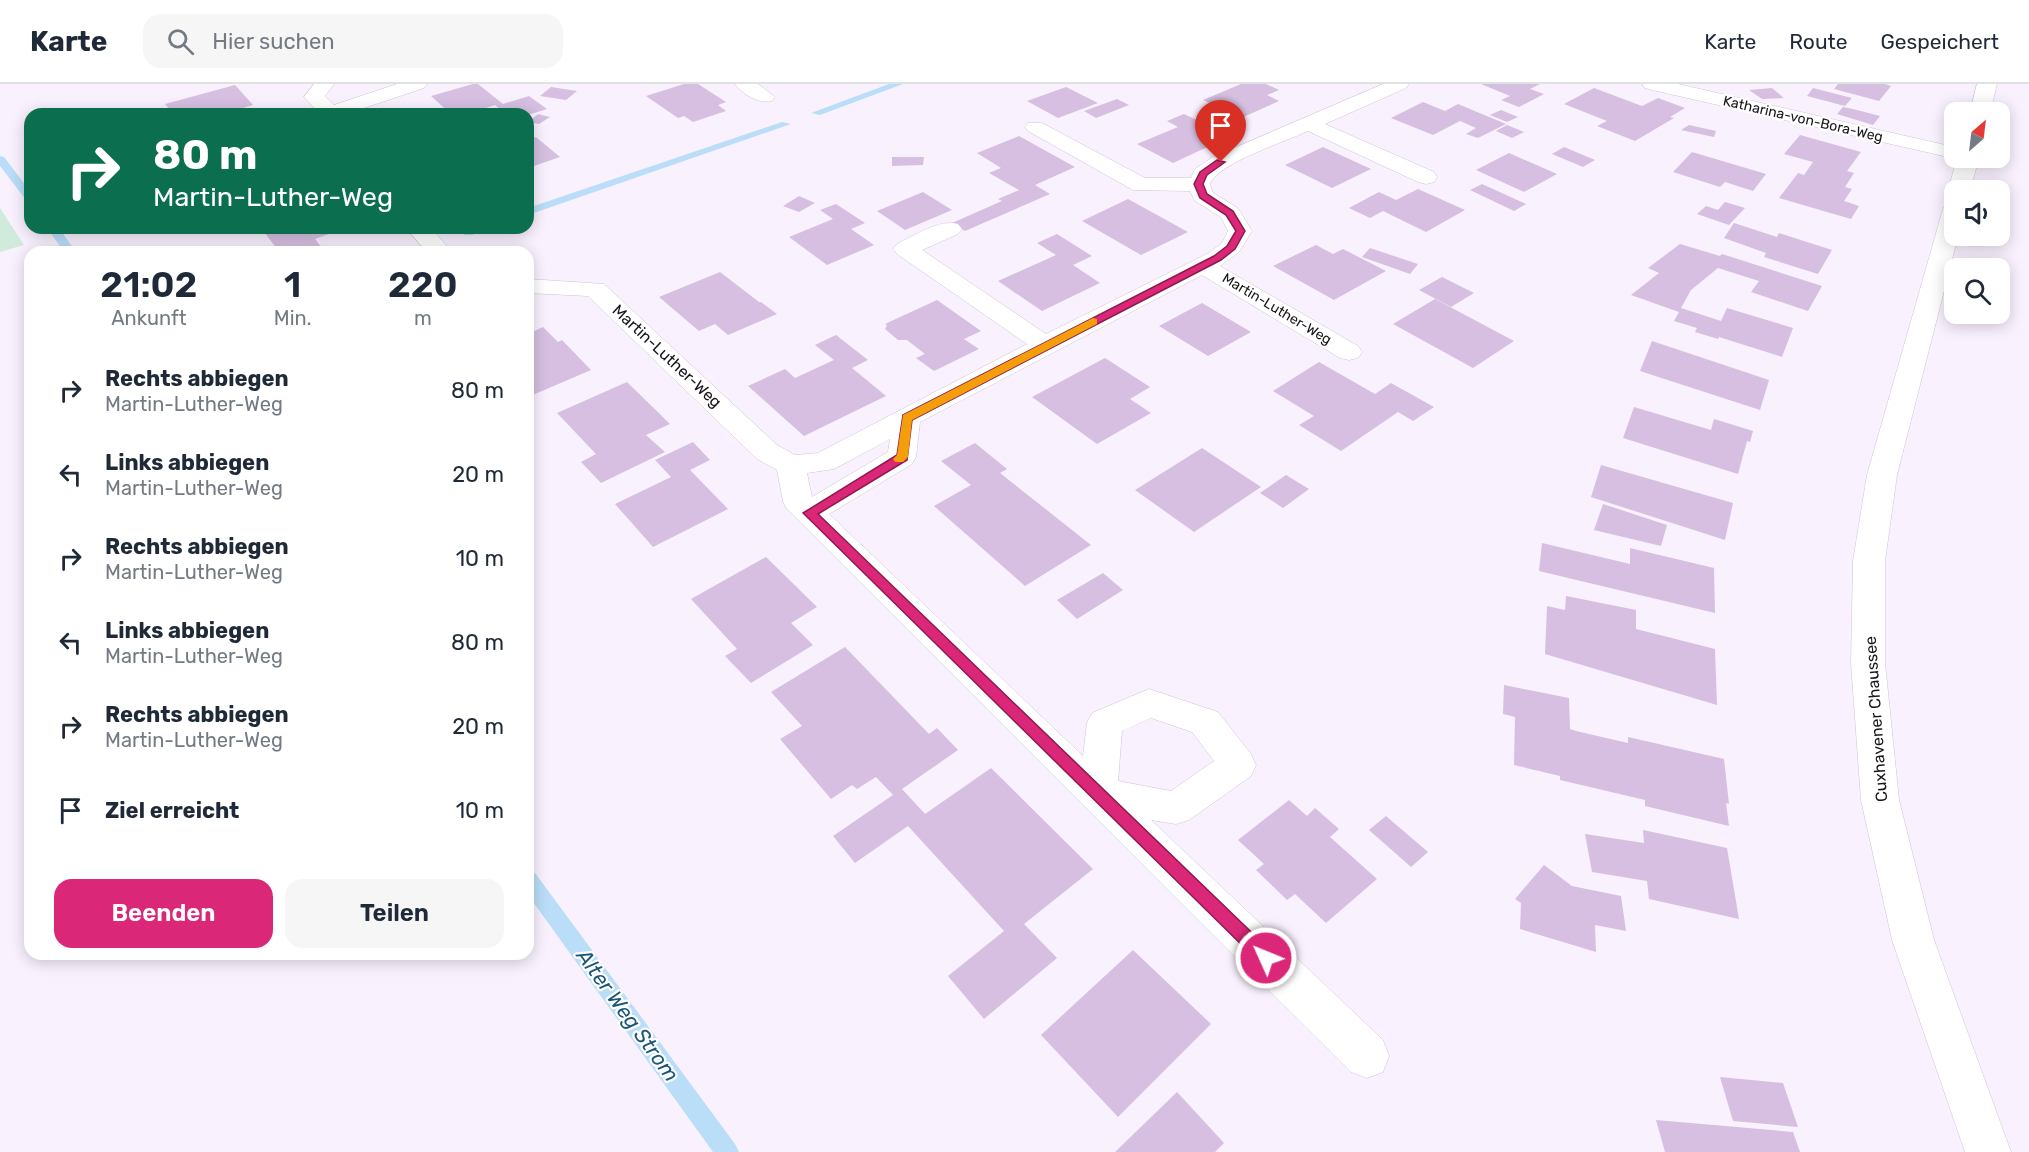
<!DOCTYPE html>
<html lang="de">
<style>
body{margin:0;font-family:Rubik,sans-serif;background:#f6f6f7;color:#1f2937;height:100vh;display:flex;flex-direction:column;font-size:22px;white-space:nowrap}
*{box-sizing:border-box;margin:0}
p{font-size:20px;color:#747a83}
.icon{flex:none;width:33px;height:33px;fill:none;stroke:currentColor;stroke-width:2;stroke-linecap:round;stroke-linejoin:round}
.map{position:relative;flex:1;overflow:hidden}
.drawer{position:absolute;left:24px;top:162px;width:510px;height:714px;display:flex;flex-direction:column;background:#fff;border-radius:18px;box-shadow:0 3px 15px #0003}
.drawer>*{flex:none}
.banner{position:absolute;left:24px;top:24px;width:510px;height:126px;border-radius:18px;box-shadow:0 3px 15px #0003;background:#0b6e4f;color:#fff;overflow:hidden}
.needle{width:39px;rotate:28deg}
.controls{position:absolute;left:1944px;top:18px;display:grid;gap:12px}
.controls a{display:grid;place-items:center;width:66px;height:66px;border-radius:12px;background:#fff;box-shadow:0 3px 15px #0003;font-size:30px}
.pin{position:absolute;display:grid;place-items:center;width:51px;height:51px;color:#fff;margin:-62px -26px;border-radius:50% 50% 50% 0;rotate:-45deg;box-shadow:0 0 6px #0007}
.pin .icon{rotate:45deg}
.me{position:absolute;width:66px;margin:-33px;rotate:314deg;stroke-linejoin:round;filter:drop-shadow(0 0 4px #0008)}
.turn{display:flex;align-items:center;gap:21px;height:126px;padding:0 30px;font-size:27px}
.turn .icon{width:78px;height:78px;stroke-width:2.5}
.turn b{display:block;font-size:42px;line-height:51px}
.eta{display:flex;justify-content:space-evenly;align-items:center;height:102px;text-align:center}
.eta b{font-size:36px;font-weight:600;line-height:42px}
.action{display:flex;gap:12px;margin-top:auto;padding:12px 30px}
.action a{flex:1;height:69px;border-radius:18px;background:#db2777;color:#fff;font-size:24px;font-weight:600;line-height:69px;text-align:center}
.action a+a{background:#f6f6f7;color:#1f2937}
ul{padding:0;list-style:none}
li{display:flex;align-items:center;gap:18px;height:84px;padding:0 30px}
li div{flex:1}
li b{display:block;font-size:22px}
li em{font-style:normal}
header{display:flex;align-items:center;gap:36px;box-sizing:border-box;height:84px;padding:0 30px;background:#fff;border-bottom:2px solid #e0e1e3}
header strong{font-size:28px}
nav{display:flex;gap:33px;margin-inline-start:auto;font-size:21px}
.search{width:420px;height:54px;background:#f6f6f7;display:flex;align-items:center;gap:15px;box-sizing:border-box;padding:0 21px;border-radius:18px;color:#747a83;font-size:22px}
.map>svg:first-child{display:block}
</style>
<header>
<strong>Karte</strong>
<div class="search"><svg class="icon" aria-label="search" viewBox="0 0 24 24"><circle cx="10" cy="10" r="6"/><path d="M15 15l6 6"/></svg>Hier suchen</div>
<nav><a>Karte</a><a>Route</a><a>Gespeichert</a></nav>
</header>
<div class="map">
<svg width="2029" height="1068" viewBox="0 0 2029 1068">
<rect width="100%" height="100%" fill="#f9f1fe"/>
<path fill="#d0ebdb" d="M 0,124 L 24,161 L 0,168 Z"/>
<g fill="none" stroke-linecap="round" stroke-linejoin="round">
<path fill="#badef8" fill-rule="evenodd" d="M 889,0 L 903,0 L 820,31 L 811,29 Z
M 782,38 L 791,40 L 528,131 L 528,124 Z
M 0,72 L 4,73 L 30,107 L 30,117 L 26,116 L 0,82 Z
M 47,144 L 59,144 L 76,168 L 64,168 Z
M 471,144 L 487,144 L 472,151 L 464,151 L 464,147 Z
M 528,786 L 535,789 L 735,1060 L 739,1068 L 713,1068 L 528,811 Z"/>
</g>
<path fill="#d6bfe1" d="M 473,0 L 478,0 L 503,20 L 529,12 L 547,25 L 528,31 L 506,30 L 495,21 L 467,30 L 451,30 L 431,12 Z
M 684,0 L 698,0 L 726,18 L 718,21 L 726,27 L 693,38 L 684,32 L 678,34 L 646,12 Z
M 1241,0 L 1266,0 L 1279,6 L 1267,11 L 1279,17 L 1241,34 L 1203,16 Z
M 1481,0 L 1540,0 L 1530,5 L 1544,10 L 1519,23 L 1501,16 L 1510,12 Z
M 1838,0 L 1885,0 L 1891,2 L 1879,17 L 1834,5 Z
M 235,1 L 253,21 L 222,30 L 173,30 L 165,20 Z
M 551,3 L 577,7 L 566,16 L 540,12 Z
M 1066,3 L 1098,19 L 1058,34 L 1027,17 Z
M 1594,4 L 1642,22 L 1658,14 L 1685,24 L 1670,33 L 1674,34 L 1635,57 L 1597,42 L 1607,37 L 1564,20 Z
M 1772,4 L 1784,14 L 1762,15 L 1749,6 Z
M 1813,4 L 1852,14 L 1845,22 L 1807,12 Z
M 1117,15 L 1129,21 L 1096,34 L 1084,27 Z
M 1423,18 L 1445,27 L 1458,20 L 1506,40 L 1478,54 L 1466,50 L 1476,44 L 1460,37 L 1433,51 L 1391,34 Z
M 1843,23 L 1853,25 L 1880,32 L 1873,41 L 1837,30 Z
M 1501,26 L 1518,33 L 1507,38 L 1490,31 Z
M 538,30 L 550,33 L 539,40 L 528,38 Z
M 1184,30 L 1218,46 L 1201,54 L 1214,60 L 1173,79 L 1137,60 L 1178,43 L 1167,37 Z
M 1507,41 L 1524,48 L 1512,54 L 1496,47 Z
M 1689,41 L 1716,47 L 1714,53 L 1681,46 Z
M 1800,51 L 1861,68 L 1847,87 L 1854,89 L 1845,103 L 1852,105 L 1844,117 L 1859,122 L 1851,135 L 1779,114 L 1798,89 L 1804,91 L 1813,78 L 1784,70 Z
M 1019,52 L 1075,83 L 1035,101 L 1050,110 L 965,147 L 952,139 L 1002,117 L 998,115 L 1019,106 L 989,89 L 1001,84 L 977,69 Z
M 536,53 L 560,73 L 528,84 L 528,55 Z
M 1323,63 L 1371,85 L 1332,104 L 1285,81 Z
M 1564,63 L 1595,76 L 1583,83 L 1552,70 Z
M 1692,68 L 1766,90 L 1753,107 L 1725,98 L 1720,103 L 1673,88 Z
M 1509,69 L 1557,90 L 1524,108 L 1476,86 Z
M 892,73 L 924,73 L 923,81 L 892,82 Z
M 1482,100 L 1526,120 L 1514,127 L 1470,106 Z
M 1418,105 L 1465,126 L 1426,148 L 1383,127 L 1370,134 L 1349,124 L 1379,108 L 1396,116 Z
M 923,108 L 952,126 L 905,146 L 877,127 Z
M 799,112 L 815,119 L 799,128 L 783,122 Z
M 1128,115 L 1188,148 L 1141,171 L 1082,137 Z
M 1725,118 L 1745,124 L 1729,141 L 1697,130 L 1706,122 L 1718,126 Z
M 836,120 L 865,139 L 851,145 L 874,161 L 827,181 L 789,153 L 833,135 L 820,126 Z
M 1734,139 L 1777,153 L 1779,149 L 1832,166 L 1818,190 L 1764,173 L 1766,169 L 1724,154 Z
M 261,144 L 345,144 L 315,155 L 322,164 L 310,168 L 268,168 L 277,165 Z
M 1057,150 L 1092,172 L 1073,181 L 1100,199 L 1042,227 L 998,197 L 1056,171 L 1037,159 Z
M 1680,160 L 1720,172 L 1722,170 L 1822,202 L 1808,227 L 1751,208 L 1759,197 L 1718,184 L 1691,206 L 1681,224 L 1721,237 L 1727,224 L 1793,244 L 1782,273 L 1719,253 L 1718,255 L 1695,248 L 1697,244 L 1674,237 L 1679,228 L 1631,211 L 1659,189 L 1648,184 Z
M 1316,161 L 1333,170 L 1343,165 L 1386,187 L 1334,216 L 1273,182 Z
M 1370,164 L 1418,180 L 1410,190 L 1362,173 Z
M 720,188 L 759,218 L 761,218 L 777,230 L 728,251 L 715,240 L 699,247 L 659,213 Z
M 1442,193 L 1474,209 L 1451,223 L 1419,206 Z
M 1435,215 L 1514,257 L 1473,284 L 1393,240 Z
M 937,216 L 981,247 L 964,255 L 979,265 L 934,287 L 916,274 L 925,270 L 907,256 L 898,256 L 885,245 L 887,241 L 885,240 Z
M 1202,219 L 1251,248 L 1208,272 L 1159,242 Z
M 543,243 L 558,258 L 562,256 L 591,286 L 528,313 L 528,250 Z
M 836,251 L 868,276 L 852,284 L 886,312 L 804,352 L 748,302 L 785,285 L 795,294 L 834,276 L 815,261 Z
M 1652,257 L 1769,296 L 1760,326 L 1640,287 Z
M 1105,274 L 1150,303 L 1130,315 L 1151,329 L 1097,360 L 1032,313 Z
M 1319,278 L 1375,310 L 1391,299 L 1434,323 L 1413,337 L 1398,328 L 1341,367 L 1299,341 L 1314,332 L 1273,307 Z
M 627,298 L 670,340 L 646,351 L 665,368 L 601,399 L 581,378 L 596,370 L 557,329 Z
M 1634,323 L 1711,346 L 1714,335 L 1753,347 L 1750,358 L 1747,357 L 1738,390 L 1623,354 Z
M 693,358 L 710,376 L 690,386 L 728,425 L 653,463 L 615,420 L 671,393 L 655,376 Z
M 975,359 L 1007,385 L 1000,389 L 1091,461 L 1025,502 L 934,422 L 971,401 L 941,377 Z
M 1202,364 L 1261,403 L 1194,448 L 1135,406 Z
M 1601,381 L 1733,419 L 1725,456 L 1591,413 Z
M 1286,391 L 1309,405 L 1283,424 L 1260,409 Z
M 1603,420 L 1667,441 L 1661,462 L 1594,446 Z
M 1542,459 L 1630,480 L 1630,464 L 1714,484 L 1715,529 L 1539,487 Z
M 766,473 L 817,523 L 791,539 L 813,561 L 751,599 L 725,572 L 737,565 L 691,515 Z
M 1103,489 L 1123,506 L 1077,535 L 1057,516 Z
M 1566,512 L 1636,526 L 1636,545 L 1715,565 L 1717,621 L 1545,570 L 1547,522 L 1565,526 Z
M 845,563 L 929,650 L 937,644 L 958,666 L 902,705 L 925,730 L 991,684 L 1093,785 L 1024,840 L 1057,874 L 984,935 L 948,892 L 1004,847 L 908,742 L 855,779 L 833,752 L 893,711 L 876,693 L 857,705 L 852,701 L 831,715 L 780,655 L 802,642 L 771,608 Z
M 1504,601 L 1569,614 L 1570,645 L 1576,647 L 1628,659 L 1628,653 L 1724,675 L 1729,720 L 1726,719 L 1729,742 L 1645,722 L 1645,716 L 1560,696 L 1560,692 L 1514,681 L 1515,633 L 1503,630 Z
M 1289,716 L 1307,732 L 1315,724 L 1339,745 L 1330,753 L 1377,795 L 1326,839 L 1295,810 L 1287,816 L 1256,786 L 1264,780 L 1238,756 Z
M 1386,732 L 1428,768 L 1411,783 L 1369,746 Z
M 1643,746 L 1727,764 L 1739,835 L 1649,815 L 1647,797 L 1592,788 L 1585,750 L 1644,759 Z
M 1544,781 L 1572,802 L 1621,812 L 1626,847 L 1595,841 L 1596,868 L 1520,845 L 1521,819 L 1515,815 Z
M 1133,866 L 1211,940 L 1118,1033 L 1041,951 Z
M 1720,993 L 1783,999 L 1798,1043 L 1733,1037 Z
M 1177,1008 L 1224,1059 L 1215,1068 L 1115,1068 Z
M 1656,1036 L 1793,1048 L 1800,1068 L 1665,1068 Z"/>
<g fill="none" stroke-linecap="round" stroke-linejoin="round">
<g stroke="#cfc5d4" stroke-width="1">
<path id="minor" d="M 314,0 L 334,0 L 325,12 L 334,21 L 397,0 L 427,0 L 424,4 L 346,30 L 320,30 L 304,13 Z
M 735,0 L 758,0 L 775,13 L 772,17 C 759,20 743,11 735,0 Z
M 1383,0 L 1409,0 L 1406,4 L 1325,40 L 1434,88 L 1437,93 L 1434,98 L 1426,100 L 1418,98 L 1308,47 C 1287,57 1218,79 1210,100 L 1213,109 L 1238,124 L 1252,147 L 1239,168 L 1220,182 L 1358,262 L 1362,268 L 1358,274 L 1349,276 L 1340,274 L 1202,191 L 920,338 L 916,373 L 912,380 L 829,430 L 1083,672 L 1087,639 L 1092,629 L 1149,605 L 1218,628 L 1251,670 L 1256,681 L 1251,692 L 1189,736 L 1176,740 L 1151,736 L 1383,956 L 1389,972 L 1383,988 L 1367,994 L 1351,988 L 787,425 L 783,418 L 777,386 L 757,375 L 588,212 L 528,209 L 528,195 L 604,200 L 777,361 L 795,371 L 818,369 L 1027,260 L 897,170 L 893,165 L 897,160 C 914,152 939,135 958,140 L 962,145 L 958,150 L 922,166 L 1046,250 L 1209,169 L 1222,159 L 1228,147 L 1221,133 L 1195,117 L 1190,107 L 1133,106 L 1028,47 L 1025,43 L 1028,39 L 1042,39 L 1145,94 L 1191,94 L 1195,85 L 1213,73 ZM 890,355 L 888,368 L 812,413 L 807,389 L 834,385 ZM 1151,634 L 1192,648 L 1214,677 L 1171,707 L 1118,697 L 1122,647 Z
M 1642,0 L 1678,0 L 1954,63 L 1954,74 L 1979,74 L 1970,106 L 1954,106 L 1954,111 L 1948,106 L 1957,75 L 1652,6 L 1645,4 Z
M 1977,0 L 1997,0 L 1990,28 L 1970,28 Z
M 1954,118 L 1954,152 L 1958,152 L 1897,391 L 1885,477 L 1885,579 L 1899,716 L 1934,856 L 2011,1068 L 1965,1068 L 1892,856 L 1861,716 L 1851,579 L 1853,477 L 1867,391 L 1943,125 L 1946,120 Z
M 406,144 L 431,144 L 452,168 L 427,168 Z"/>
</g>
<use href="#minor" fill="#fff" fill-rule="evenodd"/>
</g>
<path fill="#db2777" stroke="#8e194d" stroke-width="1.5" d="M 1217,76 L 1225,78 L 1207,91 L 1203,100 L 1207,110 L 1233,127 L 1245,147 L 1235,165 L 1221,176 L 912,336 L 907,376 L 818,430 L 1272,868 L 1275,874 L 1272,879 L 1266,882 L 1260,879 L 803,429 L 897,371 L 903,331 L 1214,172 L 1227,162 L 1236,147 L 1226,131 L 1200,114 L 1194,100 L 1200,88 Z"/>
<path fill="#f59e0b" d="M 1093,234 L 1097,235 L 1097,240 L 912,336 L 908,373 L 903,378 L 895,378 L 893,375 L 897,371 L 903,331 Z"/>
<g text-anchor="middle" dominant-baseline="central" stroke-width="4.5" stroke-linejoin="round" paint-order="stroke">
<g font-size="14" fill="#19161b" stroke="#fff">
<text transform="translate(1803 35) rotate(13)">Katharina-von-Bora-Weg</text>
<text transform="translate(1277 225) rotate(31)">Martin-Luther-Weg</text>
</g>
<g font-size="16" fill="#19161b" stroke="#fff">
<text transform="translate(667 272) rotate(43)">Martin-Luther-Weg</text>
<text transform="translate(1876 635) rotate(-94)">Cuxhavener Chaussee</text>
</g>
<g font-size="21" font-style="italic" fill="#1b5679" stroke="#fff">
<text transform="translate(628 931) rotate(54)">Alter Weg Strom</text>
</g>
</g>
</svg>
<div class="controls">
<a><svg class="needle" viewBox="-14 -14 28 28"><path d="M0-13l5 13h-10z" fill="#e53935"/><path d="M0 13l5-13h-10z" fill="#747a83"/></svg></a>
<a><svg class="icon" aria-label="sound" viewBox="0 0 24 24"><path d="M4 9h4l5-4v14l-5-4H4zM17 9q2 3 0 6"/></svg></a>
<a><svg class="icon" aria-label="search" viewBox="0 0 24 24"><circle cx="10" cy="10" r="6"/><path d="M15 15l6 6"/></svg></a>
</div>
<div class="pin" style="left:1221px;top:78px;background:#d93025"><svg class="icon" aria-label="arrive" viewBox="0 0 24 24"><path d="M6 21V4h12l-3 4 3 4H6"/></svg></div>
<svg class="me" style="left:1266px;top:874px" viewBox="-20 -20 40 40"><circle r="17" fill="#db2777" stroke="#fff" stroke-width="3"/><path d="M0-11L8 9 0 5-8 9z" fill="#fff"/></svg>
<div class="banner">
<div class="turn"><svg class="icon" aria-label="right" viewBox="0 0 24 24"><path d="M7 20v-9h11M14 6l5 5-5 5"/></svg><div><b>80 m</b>Martin-Luther-Weg</div></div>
</div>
<section class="drawer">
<div class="eta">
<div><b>21:02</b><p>Ankunft</p></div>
<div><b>1</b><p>Min.</p></div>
<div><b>220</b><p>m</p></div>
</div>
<ul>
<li><svg class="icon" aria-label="right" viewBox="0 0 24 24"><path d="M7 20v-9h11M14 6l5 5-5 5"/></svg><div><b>Rechts abbiegen</b><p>Martin-Luther-Weg</p></div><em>80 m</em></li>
<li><svg class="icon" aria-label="left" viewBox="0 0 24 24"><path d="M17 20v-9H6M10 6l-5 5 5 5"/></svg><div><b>Links abbiegen</b><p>Martin-Luther-Weg</p></div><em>20 m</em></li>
<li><svg class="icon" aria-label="right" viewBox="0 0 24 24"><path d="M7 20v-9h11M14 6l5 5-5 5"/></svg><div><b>Rechts abbiegen</b><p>Martin-Luther-Weg</p></div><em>10 m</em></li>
<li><svg class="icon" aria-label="left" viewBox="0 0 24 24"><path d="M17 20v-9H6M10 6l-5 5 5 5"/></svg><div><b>Links abbiegen</b><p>Martin-Luther-Weg</p></div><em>80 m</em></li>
<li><svg class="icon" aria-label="right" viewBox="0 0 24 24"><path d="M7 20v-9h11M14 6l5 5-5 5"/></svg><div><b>Rechts abbiegen</b><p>Martin-Luther-Weg</p></div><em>20 m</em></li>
<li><svg class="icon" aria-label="arrive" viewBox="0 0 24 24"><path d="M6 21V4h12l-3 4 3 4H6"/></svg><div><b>Ziel erreicht</b></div><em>10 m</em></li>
</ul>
<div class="action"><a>Beenden</a><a>Teilen</a></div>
</section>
</div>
